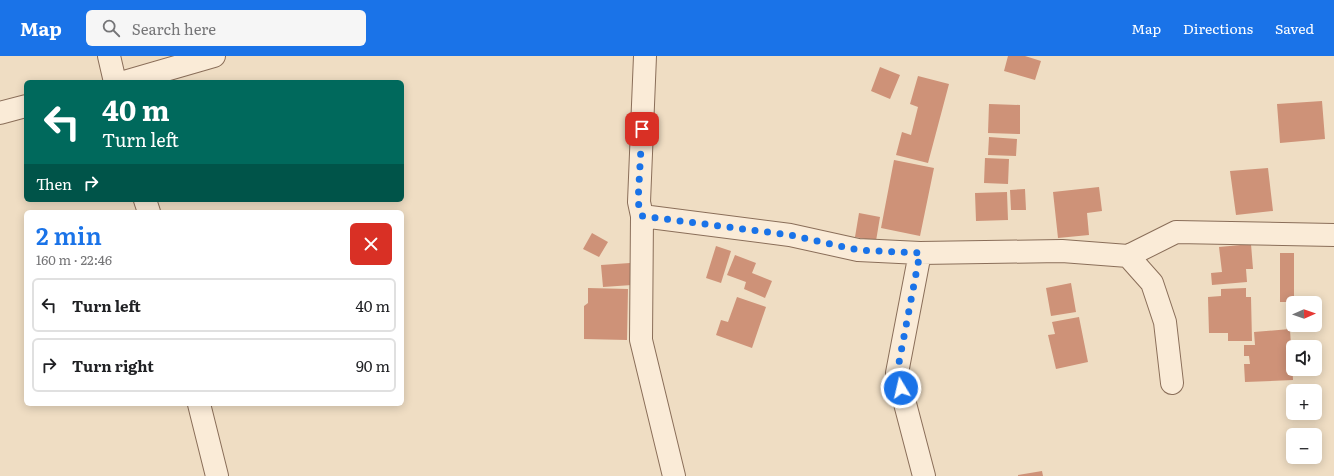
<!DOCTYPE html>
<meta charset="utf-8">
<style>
body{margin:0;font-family:Literata,serif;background:#f6f6f6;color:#202124;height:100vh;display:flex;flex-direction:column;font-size:15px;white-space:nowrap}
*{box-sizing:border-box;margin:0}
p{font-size:13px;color:#757577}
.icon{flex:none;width:22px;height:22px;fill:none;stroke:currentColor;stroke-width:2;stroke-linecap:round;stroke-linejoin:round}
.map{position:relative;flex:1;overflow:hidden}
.side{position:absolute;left:24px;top:154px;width:380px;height:196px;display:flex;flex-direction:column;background:#fff;border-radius:6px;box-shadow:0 2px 10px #0003}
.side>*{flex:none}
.banner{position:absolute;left:24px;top:24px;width:380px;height:122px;border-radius:6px;box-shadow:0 2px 10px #0003;background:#00695c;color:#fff;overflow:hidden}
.needle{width:26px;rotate:88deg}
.fabs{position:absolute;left:1286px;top:240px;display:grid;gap:8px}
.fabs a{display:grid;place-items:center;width:36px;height:36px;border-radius:6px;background:#fff;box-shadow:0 2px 10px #0003;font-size:20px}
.pin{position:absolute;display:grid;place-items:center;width:34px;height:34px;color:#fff;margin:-17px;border-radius:8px;box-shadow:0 2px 6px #0006}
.me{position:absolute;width:44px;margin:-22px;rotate:351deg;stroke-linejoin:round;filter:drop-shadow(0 0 3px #0008)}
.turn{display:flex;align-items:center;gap:14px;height:84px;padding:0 12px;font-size:18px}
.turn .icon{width:52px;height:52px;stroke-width:2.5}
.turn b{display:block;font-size:28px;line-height:34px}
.then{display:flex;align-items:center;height:38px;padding:0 12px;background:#0003;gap:8px;font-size:15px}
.round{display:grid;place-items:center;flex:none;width:42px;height:42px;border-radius:6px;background:#f6f6f6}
.summary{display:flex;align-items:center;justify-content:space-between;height:68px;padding:0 12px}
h1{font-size:24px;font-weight:600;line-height:30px;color:#1a73e8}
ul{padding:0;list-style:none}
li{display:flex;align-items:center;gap:12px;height:54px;margin:0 8px 6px;padding:0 4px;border:2px solid #e0e0e0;border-radius:6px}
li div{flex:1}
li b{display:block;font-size:15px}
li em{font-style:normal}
header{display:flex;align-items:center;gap:24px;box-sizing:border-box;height:56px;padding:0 20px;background:#1a73e8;color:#fff}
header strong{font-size:19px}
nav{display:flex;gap:22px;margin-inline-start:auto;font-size:14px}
.search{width:280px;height:36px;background:#f6f6f6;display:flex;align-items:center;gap:10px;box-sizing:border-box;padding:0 14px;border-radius:6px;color:#757577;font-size:15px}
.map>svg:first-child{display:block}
</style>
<header>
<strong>Map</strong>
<div class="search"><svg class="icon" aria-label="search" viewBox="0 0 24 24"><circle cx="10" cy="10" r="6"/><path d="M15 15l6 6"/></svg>Search here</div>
<nav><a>Map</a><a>Directions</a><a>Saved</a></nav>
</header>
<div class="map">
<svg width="1334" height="420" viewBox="0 0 1334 420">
<rect width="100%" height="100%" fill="#efddc3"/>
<path fill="#ce9278" d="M 1008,0 L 1025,0 L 1041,5 L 1035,24 L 1004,15 Z
M 880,11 L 900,19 L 890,43 L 871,35 Z
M 918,20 L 949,28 L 928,107 L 896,99 L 902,76 L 911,79 L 918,51 L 910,48 Z
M 1322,45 L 1325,83 L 1280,87 L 1277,48 Z
M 989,48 L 1020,49 L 1020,78 L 988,77 Z
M 989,81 L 1017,83 L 1016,100 L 988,99 Z
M 985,102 L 1009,103 L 1008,128 L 984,127 Z
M 894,104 L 934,112 L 920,180 L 881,172 Z
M 1268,112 L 1273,155 L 1236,159 L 1230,115 Z
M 1099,131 L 1102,155 L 1087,157 L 1089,179 L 1058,182 L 1053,136 Z
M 1025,133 L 1026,154 L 1011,154 L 1010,134 Z
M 1007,136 L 1008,164 L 976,165 L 975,137 Z
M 859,157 L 880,161 L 876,185 L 855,181 Z
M 592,177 L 608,186 L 599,201 L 583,193 Z
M 1251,188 L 1253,213 L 1246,213 L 1247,226 L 1212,229 L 1211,217 L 1222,216 L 1219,191 Z
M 716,190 L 731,195 L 721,227 L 706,222 Z
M 1280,197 L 1294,197 L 1294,246 L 1280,246 Z
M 735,199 L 756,207 L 752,217 L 772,225 L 765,242 L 744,233 L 746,226 L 727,219 Z
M 630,207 L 632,229 L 603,231 L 601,209 Z
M 1071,227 L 1076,256 L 1051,260 L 1046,232 Z
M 588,232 L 628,233 L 627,284 L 584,283 L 584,250 L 588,247 Z
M 1246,232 L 1246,241 L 1251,241 L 1252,285 L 1228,285 L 1228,277 L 1209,277 L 1208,241 L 1221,240 L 1221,233 Z
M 737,241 L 766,251 L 752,292 L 716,279 L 721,264 L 728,266 Z
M 1079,261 L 1088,306 L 1056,313 L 1048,279 L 1055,278 L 1052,266 Z
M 1290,273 L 1293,324 L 1245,326 L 1244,308 L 1250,308 L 1249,300 L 1244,300 L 1244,289 L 1255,289 L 1254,276 Z
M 1042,415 L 1043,420 L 1018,420 L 1018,419 Z"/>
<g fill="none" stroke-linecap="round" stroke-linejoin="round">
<g stroke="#8a6e59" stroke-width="24">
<path id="street" d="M 109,0 L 115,26
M 645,0 L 639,146 L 642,160 L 641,284 L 674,420
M 124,26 L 214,0
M 0,57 L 26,50
M 145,144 L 149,156
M 642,160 L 790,179 L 858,194 L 920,197 L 1062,195 L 1128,200 L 1176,176 L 1334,179
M 920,197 L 897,317 L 924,420
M 1128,200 L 1152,227 L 1165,266 L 1172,327
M 199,348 L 217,420"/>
</g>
<use href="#street" stroke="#faebd7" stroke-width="22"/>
</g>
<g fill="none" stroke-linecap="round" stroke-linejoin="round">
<path stroke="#1a73e8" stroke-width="7" stroke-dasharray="0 12.6" d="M 642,73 L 638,146 L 642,160 L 790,179 L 858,194 L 920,197 L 897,317 L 901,332"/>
</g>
</svg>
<div class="fabs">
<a><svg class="needle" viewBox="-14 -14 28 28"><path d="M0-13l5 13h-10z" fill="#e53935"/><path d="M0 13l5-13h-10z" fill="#757577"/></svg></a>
<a><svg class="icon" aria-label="sound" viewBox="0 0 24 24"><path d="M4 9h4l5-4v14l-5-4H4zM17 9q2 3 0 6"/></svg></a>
<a>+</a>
<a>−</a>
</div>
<div class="pin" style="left:642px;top:73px;background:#d93025"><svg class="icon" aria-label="arrive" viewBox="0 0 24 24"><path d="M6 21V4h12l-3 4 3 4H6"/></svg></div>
<svg class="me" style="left:901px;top:332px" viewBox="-20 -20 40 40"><circle r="17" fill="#1a73e8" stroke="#fff" stroke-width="3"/><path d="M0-11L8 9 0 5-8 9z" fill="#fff"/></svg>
<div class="banner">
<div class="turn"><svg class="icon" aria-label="left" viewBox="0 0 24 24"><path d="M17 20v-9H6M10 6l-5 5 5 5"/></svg><div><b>40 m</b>Turn left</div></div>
<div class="then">Then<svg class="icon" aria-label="right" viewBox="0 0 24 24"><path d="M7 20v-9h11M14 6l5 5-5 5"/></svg></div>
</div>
<section class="side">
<div class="summary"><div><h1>2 min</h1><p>160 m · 22:46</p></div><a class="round" style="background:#d93025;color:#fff"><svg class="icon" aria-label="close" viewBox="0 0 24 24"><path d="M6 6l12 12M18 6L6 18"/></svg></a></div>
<ul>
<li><svg class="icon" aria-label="left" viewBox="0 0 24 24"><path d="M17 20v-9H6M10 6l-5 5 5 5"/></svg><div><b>Turn left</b></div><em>40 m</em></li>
<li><svg class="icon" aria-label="right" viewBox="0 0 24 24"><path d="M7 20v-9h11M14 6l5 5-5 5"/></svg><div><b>Turn right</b></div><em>90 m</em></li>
</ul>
</section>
</div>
